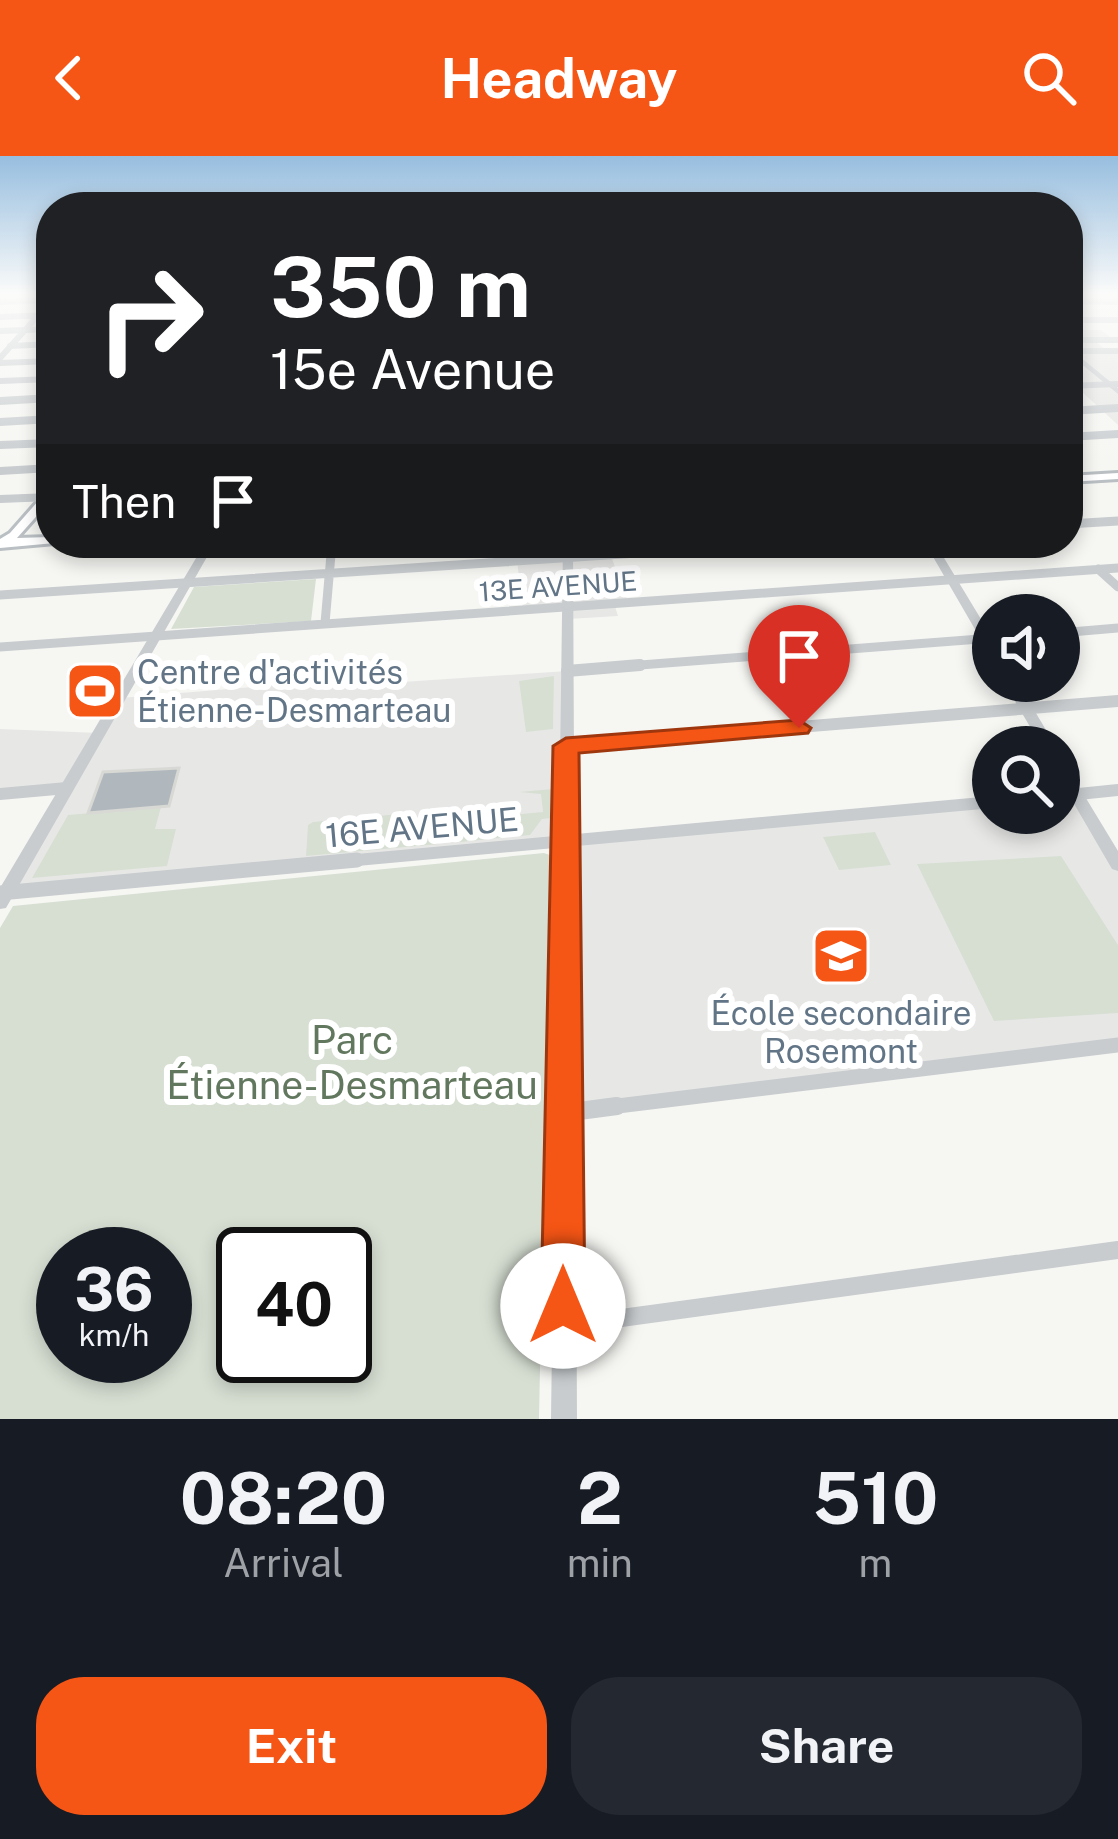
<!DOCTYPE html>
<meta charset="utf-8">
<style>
body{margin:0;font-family:"Public Sans",sans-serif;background:#242831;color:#f1f3f6;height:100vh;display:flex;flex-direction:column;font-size:45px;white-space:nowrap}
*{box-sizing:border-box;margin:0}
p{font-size:39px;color:#9ea1a6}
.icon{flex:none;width:66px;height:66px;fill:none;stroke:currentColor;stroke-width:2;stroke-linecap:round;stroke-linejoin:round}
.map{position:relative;height:1263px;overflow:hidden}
.side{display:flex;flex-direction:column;background:#171b24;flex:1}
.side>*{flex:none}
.banner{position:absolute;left:36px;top:36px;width:1047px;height:366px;border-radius:48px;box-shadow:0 6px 18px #0003;background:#202124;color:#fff;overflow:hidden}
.controls{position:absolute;left:972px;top:438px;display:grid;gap:24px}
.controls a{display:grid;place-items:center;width:108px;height:108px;border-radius:50%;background:#171b24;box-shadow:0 6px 18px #0003;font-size:60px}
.speed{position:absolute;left:36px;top:1071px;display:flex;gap:24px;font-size:60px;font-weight:700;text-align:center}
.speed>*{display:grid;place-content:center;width:156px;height:156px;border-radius:50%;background:#171b24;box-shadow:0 6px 18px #0003;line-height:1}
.speed small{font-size:30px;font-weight:400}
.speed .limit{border:6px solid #111;border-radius:18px;background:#fff;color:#111}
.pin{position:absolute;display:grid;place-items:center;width:102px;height:102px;color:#fff;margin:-123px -51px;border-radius:50% 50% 50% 0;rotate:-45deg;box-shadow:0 0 12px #0007}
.pin .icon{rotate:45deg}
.me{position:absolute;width:132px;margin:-66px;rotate:0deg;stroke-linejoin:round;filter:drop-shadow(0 0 9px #0008)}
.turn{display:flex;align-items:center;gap:42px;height:252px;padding:0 36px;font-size:54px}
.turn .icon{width:156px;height:156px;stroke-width:2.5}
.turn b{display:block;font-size:84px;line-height:102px}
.then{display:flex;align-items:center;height:114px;padding:0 36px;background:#0003;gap:24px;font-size:45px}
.eta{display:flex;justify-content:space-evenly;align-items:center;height:204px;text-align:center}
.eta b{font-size:72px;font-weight:700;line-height:84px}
.primary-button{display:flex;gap:24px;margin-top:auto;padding:24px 36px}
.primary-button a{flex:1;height:138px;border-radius:48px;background:#f55515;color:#fff;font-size:48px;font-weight:700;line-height:138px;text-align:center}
.primary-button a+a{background:#242831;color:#f1f3f6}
header{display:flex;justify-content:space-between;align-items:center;height:156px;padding:0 36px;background:#f55515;color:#fff;font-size:54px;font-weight:700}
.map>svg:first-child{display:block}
</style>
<header><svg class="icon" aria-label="back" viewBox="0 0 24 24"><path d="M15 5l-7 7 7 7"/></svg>Headway<svg class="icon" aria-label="search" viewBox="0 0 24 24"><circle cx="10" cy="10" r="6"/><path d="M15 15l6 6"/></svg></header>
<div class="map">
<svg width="1118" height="1263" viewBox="0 0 1118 1263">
<rect width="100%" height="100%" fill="#f6f7f3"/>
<path fill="#e7e8e6" d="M 1068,166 L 1078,174 L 1101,174 L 1114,184 L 1095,185 L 1107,195 L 1118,195 L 1118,269 L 1068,223 Z
M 524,387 L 620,387 L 625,398 L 611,400 L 628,446 L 614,447 L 618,460 L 568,463 L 568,451 L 523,453 L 517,405 L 528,403 Z
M 567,515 L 566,684 L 993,646 L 993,657 L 1059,657 L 1059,640 L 1076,638 L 1118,709 L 1118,890 L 564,957 L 565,685 L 6,737 L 66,633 L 0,638 L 0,573 L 99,577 L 120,542 L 313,526 L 343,530 Z"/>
<path fill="#d7dfd3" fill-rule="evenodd" d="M 316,423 L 311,465 L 171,473 L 194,431 Z
M 554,520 L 553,573 L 526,576 L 519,525 Z
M 553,633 L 552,662 L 542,663 L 530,679 L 460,686 L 447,675 L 454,672 L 460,676 L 491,661 L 543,656 L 541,638 L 519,636 Z
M 161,651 L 155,673 L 176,673 L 167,710 L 32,722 L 68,659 Z
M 410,657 L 439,688 L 306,700 L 308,669 L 313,666 Z
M 875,676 L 891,709 L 839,714 L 823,681 Z
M 544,697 L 550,699 L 539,1263 L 0,1263 L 0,772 L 13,750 ZM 63,1098 L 165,1098 L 165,1200 L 63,1200 ZM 243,1098 L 345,1098 L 345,1200 L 243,1200 Z
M 1061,700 L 1118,789 L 1118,857 L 994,865 L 917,708 Z"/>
<path fill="#b0b8bd" stroke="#d8d8d5" stroke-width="3" d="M 179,612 L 169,650 L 88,657 L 103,616 Z"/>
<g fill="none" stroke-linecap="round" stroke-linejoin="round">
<g stroke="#babfc4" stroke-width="6">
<path id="secondary" d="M 1118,317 L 1118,323 L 1068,326 L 1068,320 Z
M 51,334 L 51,344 L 17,382 L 51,381 L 51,387 L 55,387 L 0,392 L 0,383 L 10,377 L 47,335 Z"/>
</g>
<path stroke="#c8cccf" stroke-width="6" d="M 1068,145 L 1118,146
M 0,146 L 51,144
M 0,161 L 51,159
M 1068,164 L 1118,164
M 0,175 L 51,173
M 1068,184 L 1118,184
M 10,190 L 51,188
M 1068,195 L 1118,195
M 0,202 L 51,145
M 0,207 L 51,205
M 0,225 L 51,223
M 1068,230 L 1118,228"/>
<path stroke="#c8cccf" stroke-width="8" d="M 0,245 L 51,242
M 1068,255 L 1118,252
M 0,266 L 51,263
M 1068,281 L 1118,278
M 0,289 L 51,287
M 0,315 L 51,312
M 0,343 L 51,341"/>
<path stroke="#c8cccf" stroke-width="9" d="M 1068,368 L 1118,365
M 1098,413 L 1118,431
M 0,439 L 790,387
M 325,467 L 332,387
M 1059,477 L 1118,472
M 0,491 L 1118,412
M 601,512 L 993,482"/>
<path stroke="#c8cccf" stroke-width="12" d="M 567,515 L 640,509
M 566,590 L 1118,545
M 0,638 L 67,632
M 1059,640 L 1118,634
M 324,707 L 993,646"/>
<path stroke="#c8cccf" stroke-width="15" d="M 0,737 L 357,704
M 593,953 L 1118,889"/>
<path stroke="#c8cccf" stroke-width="18" d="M 564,957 L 617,950
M 563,1170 L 1118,1094"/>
<path fill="#c8cccf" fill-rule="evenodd" d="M 1068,191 L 1118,232 L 1118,238 L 1068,197 Z
M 205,387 L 215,387 L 6,752 L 0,753 L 0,732 Z
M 563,387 L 573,387 L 577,1263 L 551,1263 Z
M 925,387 L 935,387 L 993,483 L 993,498 L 987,494 Z
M 1003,525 L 1017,525 L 1056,591 L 1042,591 Z
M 1059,604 L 1064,606 L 1118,695 L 1118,715 L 1112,713 L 1059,622 Z"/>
<use href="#secondary" fill="#fff" fill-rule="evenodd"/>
</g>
<linearGradient id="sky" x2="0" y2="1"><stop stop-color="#97bedf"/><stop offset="0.44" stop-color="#fbfbfa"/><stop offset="1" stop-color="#fbfbfa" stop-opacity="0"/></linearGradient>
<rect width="1118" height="314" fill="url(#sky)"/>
<path fill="#f55515" stroke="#9f370e" stroke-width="3" d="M 799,564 L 811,572 L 808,577 L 579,597 L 585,1150 L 578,1165 L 563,1171 L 547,1165 L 541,1150 L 553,590 L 566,582 Z"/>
<defs>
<g id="stadium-square" transform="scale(3)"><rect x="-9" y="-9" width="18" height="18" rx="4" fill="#f55515" stroke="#fff"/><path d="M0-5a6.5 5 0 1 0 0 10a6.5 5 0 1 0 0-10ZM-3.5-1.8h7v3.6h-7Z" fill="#fff"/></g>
<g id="school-square" transform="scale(3)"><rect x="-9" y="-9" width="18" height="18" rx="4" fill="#f55515" stroke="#fff"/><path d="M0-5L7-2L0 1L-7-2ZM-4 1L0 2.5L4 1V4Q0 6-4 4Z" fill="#fff"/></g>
</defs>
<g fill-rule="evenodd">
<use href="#stadium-square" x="95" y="535"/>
<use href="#school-square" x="841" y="800"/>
</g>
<g text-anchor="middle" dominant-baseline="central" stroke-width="12" stroke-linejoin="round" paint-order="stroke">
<g font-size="27" fill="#627587" stroke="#fff">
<text transform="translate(558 430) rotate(-4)">13E AVENUE</text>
</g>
<g font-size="33" fill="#627587" stroke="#fff" text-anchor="start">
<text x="137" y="516">Centre d'activités<tspan x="137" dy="38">Étienne-Desmarteau</tspan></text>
<text x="841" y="857" text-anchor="middle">École secondaire<tspan x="841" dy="38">Rosemont</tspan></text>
</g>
<g font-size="33" fill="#627587" stroke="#fff">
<text transform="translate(422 671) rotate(-5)">16E AVENUE</text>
</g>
<g font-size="39" fill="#62785e" stroke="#fff">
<text x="352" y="884">Parc<tspan x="352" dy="45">Étienne-Desmarteau</tspan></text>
</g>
</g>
</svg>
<div class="controls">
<a><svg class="icon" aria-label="sound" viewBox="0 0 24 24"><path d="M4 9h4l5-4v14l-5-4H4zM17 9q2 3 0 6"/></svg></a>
<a><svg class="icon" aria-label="search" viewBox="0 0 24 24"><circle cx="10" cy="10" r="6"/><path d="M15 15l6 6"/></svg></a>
</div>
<div class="speed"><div>36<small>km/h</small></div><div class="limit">40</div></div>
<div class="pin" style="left:799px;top:572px;background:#d93025"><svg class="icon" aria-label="arrive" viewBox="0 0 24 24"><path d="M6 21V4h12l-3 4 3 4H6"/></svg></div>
<svg class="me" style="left:563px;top:1150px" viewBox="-20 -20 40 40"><circle r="19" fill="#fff"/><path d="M0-13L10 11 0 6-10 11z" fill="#f55515"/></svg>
<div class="banner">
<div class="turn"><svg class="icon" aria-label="right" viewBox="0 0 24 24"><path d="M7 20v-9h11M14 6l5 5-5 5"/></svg><div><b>350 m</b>15e Avenue</div></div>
<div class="then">Then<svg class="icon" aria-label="arrive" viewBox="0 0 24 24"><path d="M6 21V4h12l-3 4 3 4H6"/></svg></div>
</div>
</div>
<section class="side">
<div class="eta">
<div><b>08:20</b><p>Arrival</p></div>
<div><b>2</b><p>min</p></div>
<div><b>510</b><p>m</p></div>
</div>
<div class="primary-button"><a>Exit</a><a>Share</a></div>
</section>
